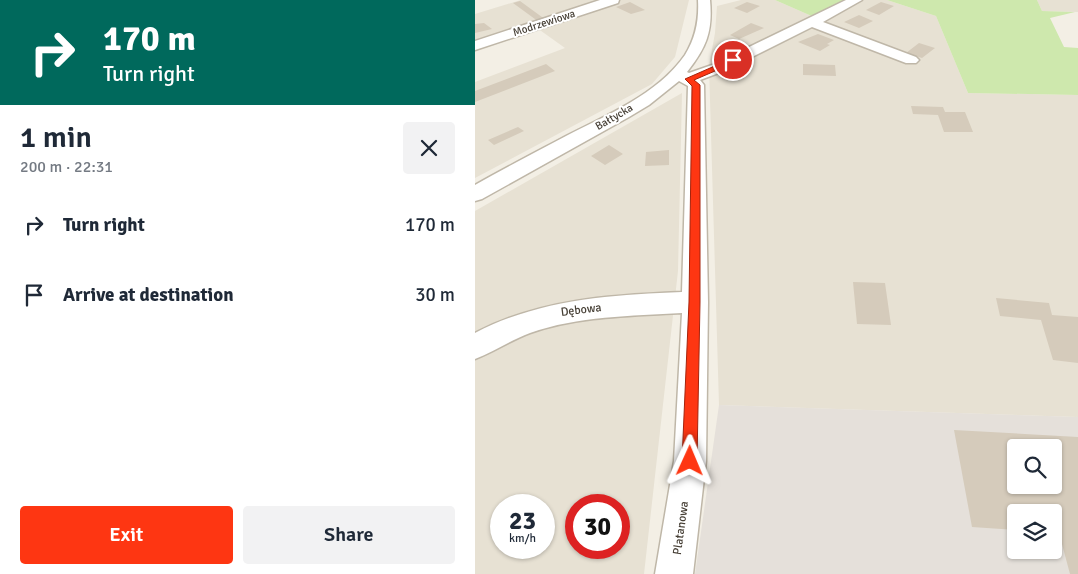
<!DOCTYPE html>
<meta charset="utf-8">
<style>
body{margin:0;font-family:Signika,sans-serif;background:#f2f2f3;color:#1f2937;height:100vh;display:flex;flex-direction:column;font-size:19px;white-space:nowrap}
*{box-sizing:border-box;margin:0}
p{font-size:16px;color:#747a83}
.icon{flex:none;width:28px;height:28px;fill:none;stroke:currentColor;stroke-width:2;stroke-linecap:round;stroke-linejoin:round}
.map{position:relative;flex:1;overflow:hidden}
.side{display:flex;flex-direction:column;background:#fff;width:475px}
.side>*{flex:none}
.guide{background:#00695c;color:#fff;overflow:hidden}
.controls{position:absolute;left:532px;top:439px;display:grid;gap:10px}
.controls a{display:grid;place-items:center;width:55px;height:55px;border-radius:5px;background:#fff;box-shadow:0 1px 4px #0004;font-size:25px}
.speed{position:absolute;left:15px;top:494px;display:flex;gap:10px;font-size:25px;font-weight:700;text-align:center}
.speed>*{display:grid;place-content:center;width:65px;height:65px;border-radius:50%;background:#fff;box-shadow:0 1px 4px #0004;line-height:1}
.speed small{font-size:12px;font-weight:400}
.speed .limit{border:8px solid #d22;background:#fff;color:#111}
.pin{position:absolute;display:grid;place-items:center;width:42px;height:42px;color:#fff;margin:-21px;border:2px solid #fff;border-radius:50%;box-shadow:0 1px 5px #0007}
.me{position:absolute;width:55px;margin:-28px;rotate:1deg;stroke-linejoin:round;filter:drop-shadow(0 0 4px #0008)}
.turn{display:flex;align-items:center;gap:18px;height:105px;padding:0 20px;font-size:22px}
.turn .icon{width:65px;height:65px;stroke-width:2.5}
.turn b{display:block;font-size:35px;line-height:42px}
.round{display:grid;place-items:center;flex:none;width:52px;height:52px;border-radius:5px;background:#f2f2f3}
.summary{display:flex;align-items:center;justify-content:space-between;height:85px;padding:0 20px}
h1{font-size:30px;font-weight:600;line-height:38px}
.action{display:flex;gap:10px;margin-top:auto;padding:10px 20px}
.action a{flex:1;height:58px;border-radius:5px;background:#fe3612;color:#fff;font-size:20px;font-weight:600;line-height:58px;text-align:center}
.action a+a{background:#f2f2f3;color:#1f2937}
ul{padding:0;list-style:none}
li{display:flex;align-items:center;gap:15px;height:70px;padding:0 20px}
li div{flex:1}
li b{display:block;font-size:19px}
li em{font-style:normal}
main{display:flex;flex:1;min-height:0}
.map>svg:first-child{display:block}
</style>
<main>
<section class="side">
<div class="guide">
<div class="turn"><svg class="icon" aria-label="right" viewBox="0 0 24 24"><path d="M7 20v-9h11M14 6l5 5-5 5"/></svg><div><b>170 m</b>Turn right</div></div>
</div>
<div class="summary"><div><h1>1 min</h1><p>200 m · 22:31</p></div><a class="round"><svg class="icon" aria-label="close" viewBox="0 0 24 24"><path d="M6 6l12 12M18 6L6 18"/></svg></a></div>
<ul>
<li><svg class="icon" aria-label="right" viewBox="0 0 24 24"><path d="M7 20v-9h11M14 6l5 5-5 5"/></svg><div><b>Turn right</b></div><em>170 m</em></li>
<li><svg class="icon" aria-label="arrive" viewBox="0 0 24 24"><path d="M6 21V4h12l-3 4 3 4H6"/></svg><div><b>Arrive at destination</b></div><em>30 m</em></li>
</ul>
<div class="action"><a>Exit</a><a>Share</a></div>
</section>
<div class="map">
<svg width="603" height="574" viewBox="0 0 603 574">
<rect width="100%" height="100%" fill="#f3efe5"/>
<path fill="#e7e1d3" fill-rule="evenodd" d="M 46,0 L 214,0 L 200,57 L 177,84 L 0,178 L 0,82 L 90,48 L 62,28 L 0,48 L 0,14 Z
M 266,0 L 300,0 L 348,21 L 388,0 L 412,0 L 461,16 L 493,93 L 603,95 L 603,417 L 244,405 L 234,66 L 240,33 L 242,6 Z
M 562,0 L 603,0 L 603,12 L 567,11 Z
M 207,93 L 203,271 L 169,574 L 0,574 L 0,211 ZM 26,505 L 69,505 L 69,548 L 26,548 ZM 101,505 L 144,505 L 144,548 L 101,548 Z"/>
<path fill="#e5e0da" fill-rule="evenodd" d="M 244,405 L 603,417 L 603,574 L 220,574 ZM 541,448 L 579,448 L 579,485 L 541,485 ZM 541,512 L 579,512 L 579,550 L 541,550 Z"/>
<path fill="#cee8ad" d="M 300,0 L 388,0 L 348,21 Z
M 412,0 L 562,0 L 567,11 L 600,12 L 575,18 L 589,47 L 603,48 L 603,95 L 493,93 L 461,16 Z"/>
<path fill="#d5cbbb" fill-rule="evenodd" d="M 45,1 L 71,20 L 64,22 L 38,3 Z
M 155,2 L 170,10 L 156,14 L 141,7 Z
M 272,2 L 285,6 L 272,13 L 259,8 Z
M 406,2 L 419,6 L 404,15 L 391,10 Z
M 384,15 L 398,21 L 384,28 L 369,22 Z
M 9,23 L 17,29 L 0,33 L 0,24 Z
M 276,23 L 289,28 L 264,39 L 255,35 Z
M 343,34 L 359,40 L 352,44 L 355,45 L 345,51 L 323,42 Z
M 444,43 L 460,48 L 447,58 L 431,53 Z
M 71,64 L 80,71 L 0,102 L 0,91 Z
M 328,64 L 360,65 L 361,76 L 328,75 Z
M 436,106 L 468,107 L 470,112 L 490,112 L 498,132 L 469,132 L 463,115 L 438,114 Z
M 43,127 L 49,131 L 19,145 L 13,140 Z
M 134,145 L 148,154 L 130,165 L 116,156 Z
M 194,150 L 194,165 L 170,166 L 171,152 Z
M 378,282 L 410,283 L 416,325 L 382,324 Z
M 521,298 L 574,303 L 577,315 L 603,317 L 603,363 L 578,360 L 566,320 L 525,316 Z
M 479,430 L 603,437 L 603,574 L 595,574 L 584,533 L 579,533 L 579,512 L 541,512 L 541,530 L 497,527 ZM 541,448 L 579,448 L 579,485 L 541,485 Z"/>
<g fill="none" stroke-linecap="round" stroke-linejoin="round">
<g stroke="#bfb7a8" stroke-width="3">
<path id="minor" d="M 125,0 L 144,0 L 143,3 L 0,50 L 0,41 Z
M 223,0 L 235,0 C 238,32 231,48 212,72 L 214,73 L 237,65 L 371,0 L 387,0 L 348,22 L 441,57 L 444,60 L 441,63 L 431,63 L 337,27 L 249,71 L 225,80 L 229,85 L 233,302 L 231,461 L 218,574 L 180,574 L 199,461 L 207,313 C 156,316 103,316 55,333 C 36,340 19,352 0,359 L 0,333 C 65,299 136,295 207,292 L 213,86 L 204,81 L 174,105 L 154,117 L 7,199 L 0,201 L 0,185 C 30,168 61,152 91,136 C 132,115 183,94 210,55 C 221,37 224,20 223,0 Z"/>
</g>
<use href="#minor" fill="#fff" fill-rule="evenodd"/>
</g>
<path fill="#fe3612" stroke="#a5230c" d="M 258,58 L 262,60 L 261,62 L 219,80 L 225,85 L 225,302 L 222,461 L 220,466 L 215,469 L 209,466 L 207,461 L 214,302 L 217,86 L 210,79 Z"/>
<g text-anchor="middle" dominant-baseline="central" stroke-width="4" stroke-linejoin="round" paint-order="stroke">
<g font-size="11" fill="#463f35" stroke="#fff">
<text transform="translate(69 23) rotate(-18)">Modrzewiowa</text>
<text transform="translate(139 117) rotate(-30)">Bałtycka</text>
</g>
<g font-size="12" fill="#463f35" stroke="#fff">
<text transform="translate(106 310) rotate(-7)">Dębowa</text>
<text transform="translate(206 528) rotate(-82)">Platanowa</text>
</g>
</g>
</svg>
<div class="controls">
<a><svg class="icon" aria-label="search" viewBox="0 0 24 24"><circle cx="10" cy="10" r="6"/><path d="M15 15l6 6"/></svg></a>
<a><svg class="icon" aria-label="layers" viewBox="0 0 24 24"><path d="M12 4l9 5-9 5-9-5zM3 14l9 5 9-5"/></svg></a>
</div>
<div class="speed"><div>23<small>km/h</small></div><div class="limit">30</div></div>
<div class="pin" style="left:258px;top:60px;background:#d93025"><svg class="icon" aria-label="arrive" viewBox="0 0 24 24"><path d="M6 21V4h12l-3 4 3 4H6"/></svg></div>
<svg class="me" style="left:215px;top:461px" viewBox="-20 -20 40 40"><path d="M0-17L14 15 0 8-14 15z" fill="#fe3612" stroke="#fff" stroke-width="4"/></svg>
</div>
</main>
